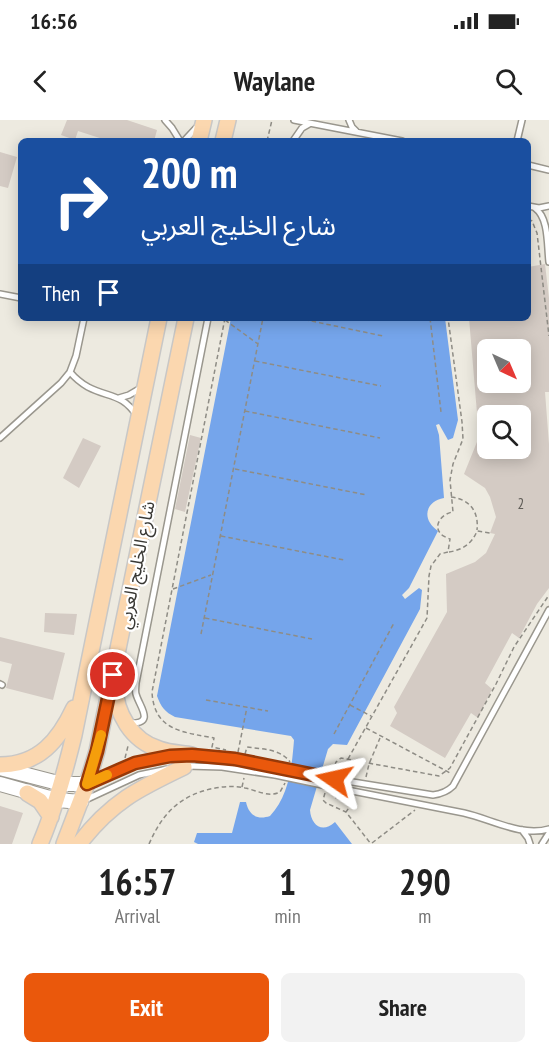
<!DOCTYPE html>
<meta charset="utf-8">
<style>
body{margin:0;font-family:"PT Sans Narrow","Noto Sans Arabic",sans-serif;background:#f2f2f2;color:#222;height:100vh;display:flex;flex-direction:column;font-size:22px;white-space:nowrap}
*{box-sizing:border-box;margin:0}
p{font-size:20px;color:#767676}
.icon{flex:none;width:33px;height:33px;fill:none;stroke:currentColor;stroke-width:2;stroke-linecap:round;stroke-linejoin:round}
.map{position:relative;height:724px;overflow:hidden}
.details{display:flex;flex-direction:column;background:#fff;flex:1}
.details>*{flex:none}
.top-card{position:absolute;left:18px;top:18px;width:513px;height:183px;border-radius:9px;box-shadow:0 3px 15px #0003;background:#1a4fa0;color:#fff;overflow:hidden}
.needle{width:39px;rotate:136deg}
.fabs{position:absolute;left:477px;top:219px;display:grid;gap:12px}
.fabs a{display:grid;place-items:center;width:54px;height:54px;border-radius:9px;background:#fff;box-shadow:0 3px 15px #0003;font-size:30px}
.pin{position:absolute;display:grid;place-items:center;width:51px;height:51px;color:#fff;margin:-26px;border:3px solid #fff;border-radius:50%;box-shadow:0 2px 6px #0007}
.me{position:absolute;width:66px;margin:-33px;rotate:281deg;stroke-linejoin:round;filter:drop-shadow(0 0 4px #0008)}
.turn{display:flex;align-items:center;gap:21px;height:126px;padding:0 24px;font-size:27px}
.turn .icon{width:78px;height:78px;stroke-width:2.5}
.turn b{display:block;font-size:42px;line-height:51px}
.then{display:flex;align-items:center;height:57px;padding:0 24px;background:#0003;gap:12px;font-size:22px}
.eta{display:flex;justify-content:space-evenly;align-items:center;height:102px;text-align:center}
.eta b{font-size:36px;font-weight:700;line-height:42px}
.primary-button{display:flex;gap:12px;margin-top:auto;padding:12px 24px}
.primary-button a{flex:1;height:69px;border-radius:9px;background:#ea580c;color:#fff;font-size:24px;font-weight:700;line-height:69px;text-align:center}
.primary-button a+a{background:#f2f2f2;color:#222}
.status{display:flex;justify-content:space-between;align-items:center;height:42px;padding:0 30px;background:#fff;direction:ltr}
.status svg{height:16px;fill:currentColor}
header{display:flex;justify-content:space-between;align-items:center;height:78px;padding:0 24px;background:#fff;font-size:27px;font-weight:700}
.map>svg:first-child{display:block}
</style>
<div class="status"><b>16:56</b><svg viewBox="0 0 49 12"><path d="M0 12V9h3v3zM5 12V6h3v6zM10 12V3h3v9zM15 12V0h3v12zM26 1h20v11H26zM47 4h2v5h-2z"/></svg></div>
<header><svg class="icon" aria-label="back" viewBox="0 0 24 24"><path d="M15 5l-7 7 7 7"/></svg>Waylane<svg class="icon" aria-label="search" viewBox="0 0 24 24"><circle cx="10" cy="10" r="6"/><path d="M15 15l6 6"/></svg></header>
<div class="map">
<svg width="549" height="724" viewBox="0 0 549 724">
<rect width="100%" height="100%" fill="#edeae0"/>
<path fill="#75a5eb" d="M 231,198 L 445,198 L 458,300 L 453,318 L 448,320 L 439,304 L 436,305 L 439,315 L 444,378 C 424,382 422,400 438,411 L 409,468 L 402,475 L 405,479 L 419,468 L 422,470 L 420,489 L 347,625 L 333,624 L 328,629 L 310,690 C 311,705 322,714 335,702 L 352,724 L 198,724 L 194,722 L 197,713 L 232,713 L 240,682 L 246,682 C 249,696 258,700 270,696 C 289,676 292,646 294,620 L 291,616 L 175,597 C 165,592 161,587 157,576 Z"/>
<path fill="#d4cbc4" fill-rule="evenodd" d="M 67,0 L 127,0 L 157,10 L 154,21 L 109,21 L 78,11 L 75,20 L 61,15 Z
M 0,32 L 17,37 L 8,68 L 0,66 Z
M 545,144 L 549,178 L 549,272 L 545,272 L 549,324 L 549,468 L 537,484 L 519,518 L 512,513 L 485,563 L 492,569 L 478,598 L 471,593 L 445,638 L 390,606 L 397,593 L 394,587 L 447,492 L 446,454 L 475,442 L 486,433 L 495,414 L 490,413 L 496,397 L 490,377 L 485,368 L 464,354 L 479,317 L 469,198 L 528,198 L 528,147 ZM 488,230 L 520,230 L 520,262 L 488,262 ZM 488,296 L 520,296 L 520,328 L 488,328 Z
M 190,315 L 201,318 L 185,392 L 175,389 Z
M 83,318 L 101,326 L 79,368 L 63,358 Z
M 45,493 L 77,494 L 74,515 L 44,512 Z
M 0,517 L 65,533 L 53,580 L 6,568 L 12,544 L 0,541 Z
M 0,686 L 23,693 L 12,724 L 0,724 Z"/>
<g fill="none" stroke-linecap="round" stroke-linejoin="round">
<g stroke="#9a978e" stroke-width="8">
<path id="lane" d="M 165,0 L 172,8 L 180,21
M 294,0 L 402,21
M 349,0 L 352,7 L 356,11
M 184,21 L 198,6
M 293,21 L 302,8 L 309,4
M 517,21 L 522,0
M 528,45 L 549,50
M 528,86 L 539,88 L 549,86
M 535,88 C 549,98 547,125 549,142
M 0,174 L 21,178
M 70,252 C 75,258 81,263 88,267 C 109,278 122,273 137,296
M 119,278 L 129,275 L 141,268
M 0,318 L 61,263 L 70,252 L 76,236 L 84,198
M 0,564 L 2,565
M 130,603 C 156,604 139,586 136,574 C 135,571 136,566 136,563 L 208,198
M 195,635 L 235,639 L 276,647
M 187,646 L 222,647 L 275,655
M 334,659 L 433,675 C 441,674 447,672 453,666 L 549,490
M 89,664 L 122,648 L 135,643 L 168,637
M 332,667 C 376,676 420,684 464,693 C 491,699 521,717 549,709
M 85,680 L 139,655 L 168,649
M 522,710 L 528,718 L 530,724
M 542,724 L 549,713"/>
</g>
<g stroke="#9a978e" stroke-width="16">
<path id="secondary" d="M 0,648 L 62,664 L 87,664
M 0,664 L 57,680 L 81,682"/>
</g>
<g stroke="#c8c7c6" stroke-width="18">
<path id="primary" d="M 199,21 L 204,0
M 223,21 L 228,0
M 115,565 C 115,593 132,621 159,629 C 170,633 181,633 192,635
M 0,645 C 39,645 59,620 74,588
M 27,673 L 40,681 L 51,697
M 40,724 C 55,689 65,652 74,615 L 159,198
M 64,724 L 87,664 L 97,631 L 186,198
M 79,724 C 111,682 138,669 184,647"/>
</g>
<path stroke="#8e8c85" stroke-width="1.5" stroke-dasharray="4.5 3" stroke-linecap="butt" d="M 267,21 L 272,0
M 528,99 L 532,101 L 537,113 L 549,216
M 225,198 L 152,572 C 154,611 183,612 214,618 L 212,627 L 226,630
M 297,198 L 383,216
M 430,198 L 441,292
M 225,200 L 258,224
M 255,241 L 381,266
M 245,291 L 380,318
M 235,349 L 367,375
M 451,377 C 470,379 479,392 477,410
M 221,416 L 344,440
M 449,432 C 462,430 472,424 477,411 L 490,413
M 173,469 L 211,455
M 205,498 L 312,519
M 201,514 L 263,198
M 206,580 L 268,591
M 350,585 L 371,596
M 366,608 L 452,654
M 334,614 L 394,503
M 238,632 L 247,587
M 245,634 L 247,627 C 262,629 281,629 290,642
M 125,638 L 128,626
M 348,639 L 427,498 L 429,456 L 431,446 L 440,434 L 448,432 L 450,419 C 448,418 442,416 441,414 C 432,405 443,393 453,392 L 450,360 L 453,344 L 463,319 L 462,302 L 448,198
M 333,652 L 336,642 L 341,638 L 439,656 L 450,648 L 496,564 L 514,527 L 549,475
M 366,657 L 369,644 L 380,618
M 242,667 L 244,658
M 325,673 L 323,680 L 326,683 L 346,692
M 337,674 L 336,678 L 353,682 L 346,692 L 371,724
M 372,723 L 415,690
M 149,724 C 161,697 175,680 203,671 C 216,667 231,665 245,668 C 256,670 269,678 280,672 L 285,663"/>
<use href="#lane" stroke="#fff" stroke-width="5"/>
<use href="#secondary" stroke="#fff" stroke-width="14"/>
<use href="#primary" stroke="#fbd7af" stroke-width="15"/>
<g stroke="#9a978e" stroke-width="8" stroke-linecap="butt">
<path id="lane-bridge" d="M 276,647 L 334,659
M 275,655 L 332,667"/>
</g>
<use href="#lane-bridge" stroke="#fff" stroke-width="5"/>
</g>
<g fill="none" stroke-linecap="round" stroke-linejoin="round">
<g stroke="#983908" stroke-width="15">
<path id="route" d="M 113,555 L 97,631 L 87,664 L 135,643 L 170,636 L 192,635 L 235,639 L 334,659"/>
</g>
<use href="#route" stroke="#ea580c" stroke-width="10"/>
<path stroke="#f59e0b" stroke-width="10" d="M 101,615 L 87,664 L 107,655"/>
</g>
<g text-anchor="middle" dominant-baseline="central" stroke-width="4.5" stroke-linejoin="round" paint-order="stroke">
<g font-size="15" fill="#605d58">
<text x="521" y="383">2</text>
</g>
<g font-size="18" fill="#393834" stroke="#fff">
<text transform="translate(136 445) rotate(-79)">شارع الخليج العربي</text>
</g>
</g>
</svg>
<div class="fabs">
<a><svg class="needle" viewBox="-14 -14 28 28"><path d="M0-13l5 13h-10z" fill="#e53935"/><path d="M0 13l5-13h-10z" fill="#767676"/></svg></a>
<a><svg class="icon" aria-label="search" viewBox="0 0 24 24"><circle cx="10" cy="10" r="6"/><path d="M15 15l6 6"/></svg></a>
</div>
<div class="pin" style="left:113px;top:555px;background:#d93025"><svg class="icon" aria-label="arrive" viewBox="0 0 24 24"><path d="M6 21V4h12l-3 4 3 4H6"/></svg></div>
<svg class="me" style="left:334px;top:659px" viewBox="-20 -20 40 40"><path d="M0-17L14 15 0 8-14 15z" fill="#ea580c" stroke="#fff" stroke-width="4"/></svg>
<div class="top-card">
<div class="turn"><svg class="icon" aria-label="right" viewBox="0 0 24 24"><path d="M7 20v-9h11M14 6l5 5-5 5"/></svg><div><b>200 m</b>شارع الخليج العربي</div></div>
<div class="then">Then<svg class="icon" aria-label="arrive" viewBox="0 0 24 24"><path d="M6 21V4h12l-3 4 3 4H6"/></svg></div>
</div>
</div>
<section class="details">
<div class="eta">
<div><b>16:57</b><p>Arrival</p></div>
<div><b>1</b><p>min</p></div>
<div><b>290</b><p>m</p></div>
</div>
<div class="primary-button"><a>Exit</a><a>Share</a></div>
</section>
